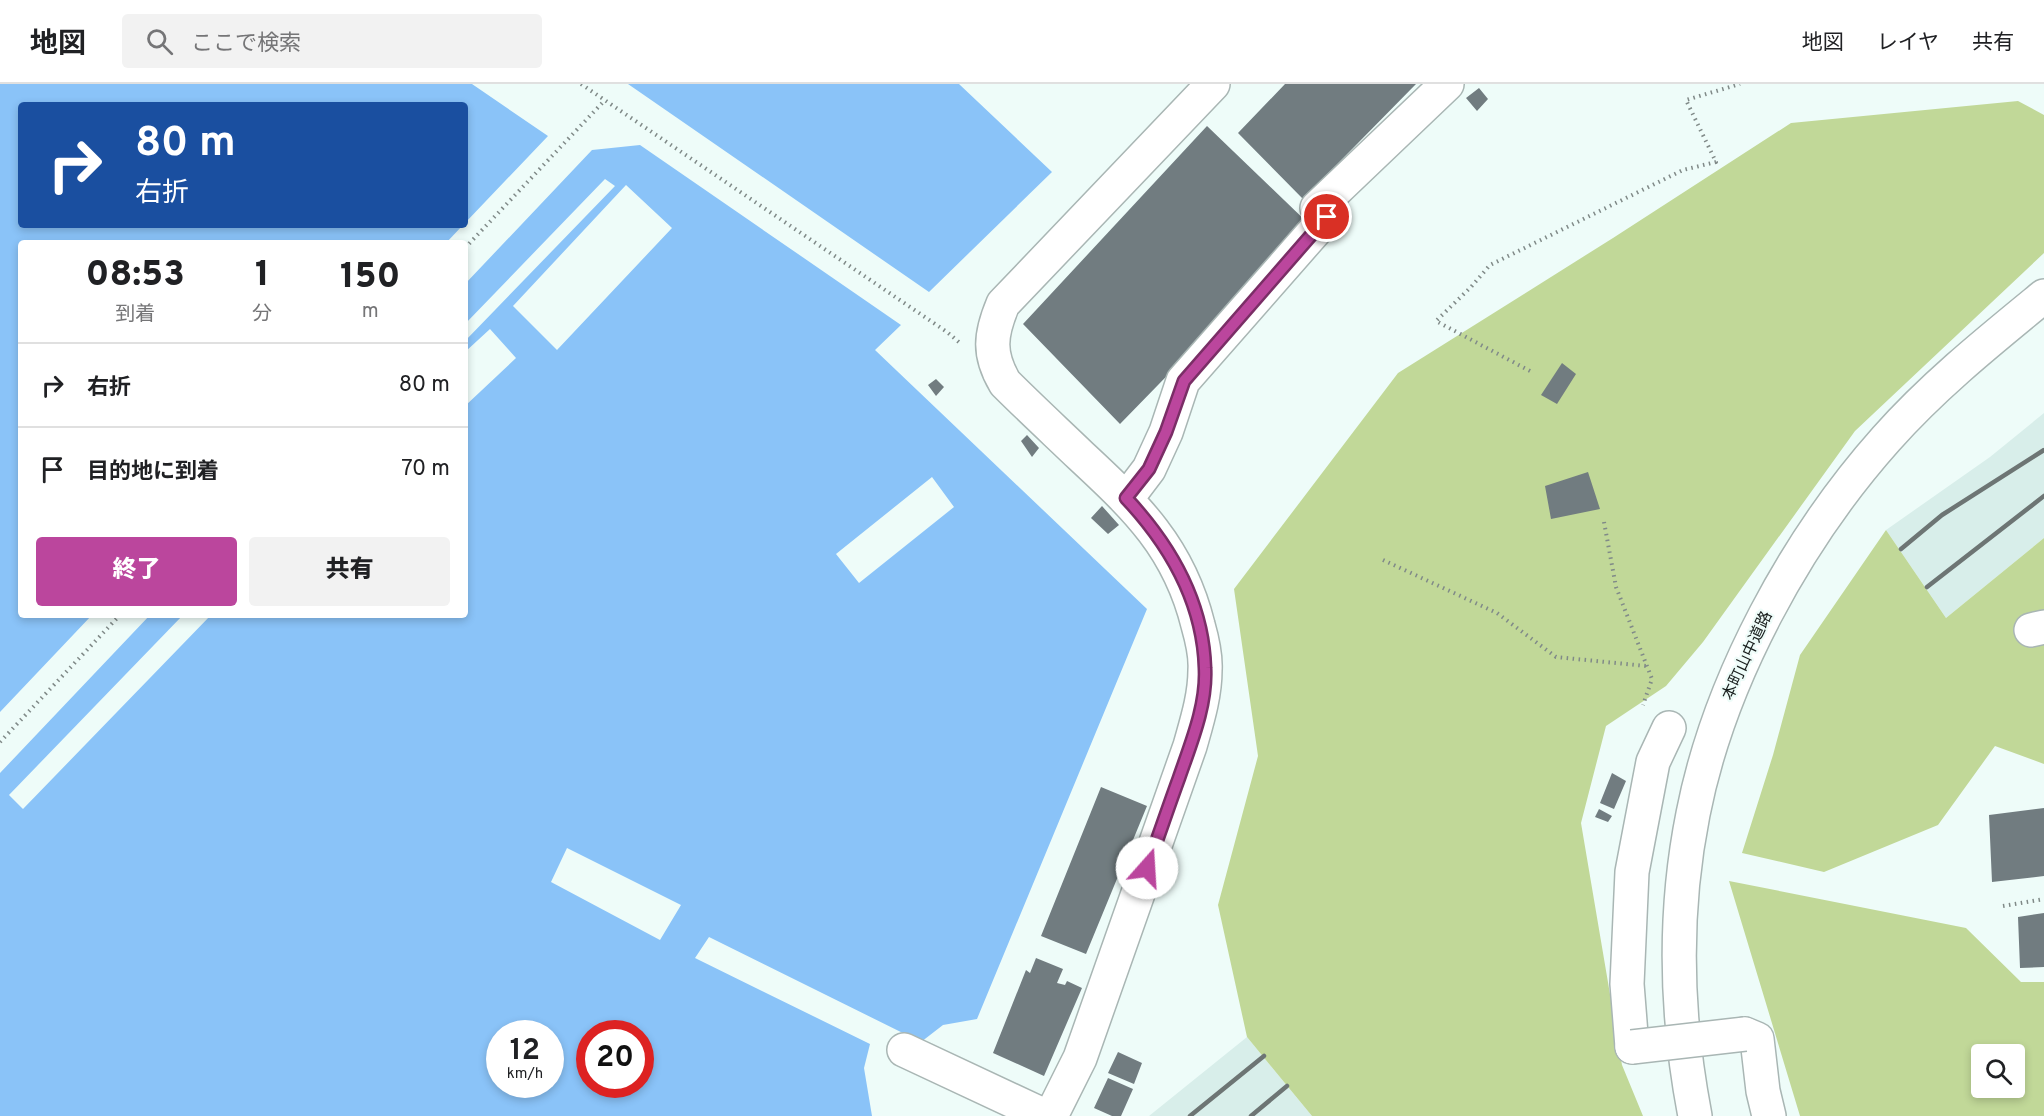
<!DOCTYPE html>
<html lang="ja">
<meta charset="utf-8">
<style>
body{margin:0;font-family:Overpass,"Noto Sans JP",sans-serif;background:#f2f2f2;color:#202124;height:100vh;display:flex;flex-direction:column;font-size:22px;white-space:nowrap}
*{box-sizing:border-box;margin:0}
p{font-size:20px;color:#757577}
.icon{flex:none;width:33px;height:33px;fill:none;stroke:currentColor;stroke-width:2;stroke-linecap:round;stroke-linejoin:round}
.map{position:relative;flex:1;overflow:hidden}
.details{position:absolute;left:18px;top:156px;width:450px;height:378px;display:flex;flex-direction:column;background:#fff;border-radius:6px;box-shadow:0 3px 9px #0003}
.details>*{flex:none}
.hud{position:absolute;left:18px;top:18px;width:450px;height:126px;border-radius:6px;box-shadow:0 3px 9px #0003;background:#1a4fa0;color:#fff;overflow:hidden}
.fabs{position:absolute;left:1971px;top:960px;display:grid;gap:12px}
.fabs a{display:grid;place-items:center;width:54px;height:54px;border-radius:6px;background:#fff;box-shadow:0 3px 9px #0003;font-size:30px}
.speed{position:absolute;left:486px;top:936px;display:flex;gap:12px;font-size:30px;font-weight:700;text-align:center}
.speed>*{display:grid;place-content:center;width:78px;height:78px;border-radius:50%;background:#fff;box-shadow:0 3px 9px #0003;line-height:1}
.speed small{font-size:15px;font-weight:400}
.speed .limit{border:9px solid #d22;background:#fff;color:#111}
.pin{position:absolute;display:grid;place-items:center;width:51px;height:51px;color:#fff;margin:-26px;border:3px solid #fff;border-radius:50%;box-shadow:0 2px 6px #0007}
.me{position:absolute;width:66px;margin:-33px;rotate:19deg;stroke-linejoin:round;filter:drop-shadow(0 0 4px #0008)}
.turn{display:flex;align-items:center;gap:21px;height:126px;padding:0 18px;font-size:27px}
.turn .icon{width:78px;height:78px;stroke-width:2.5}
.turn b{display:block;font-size:42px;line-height:51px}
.eta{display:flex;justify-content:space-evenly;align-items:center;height:102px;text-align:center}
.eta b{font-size:36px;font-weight:800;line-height:42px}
.button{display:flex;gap:12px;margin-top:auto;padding:12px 18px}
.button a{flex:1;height:69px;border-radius:6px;background:#bb469d;color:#fff;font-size:24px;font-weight:800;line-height:69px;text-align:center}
.button a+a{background:#f2f2f2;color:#202124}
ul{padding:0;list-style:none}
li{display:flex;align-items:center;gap:18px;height:84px;padding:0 18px;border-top:2px solid #e0e0e0}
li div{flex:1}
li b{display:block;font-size:22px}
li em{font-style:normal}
header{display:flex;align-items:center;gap:36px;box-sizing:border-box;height:84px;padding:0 30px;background:#fff;border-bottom:2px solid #e0e0e0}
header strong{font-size:28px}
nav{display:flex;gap:33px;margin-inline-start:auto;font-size:21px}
.search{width:420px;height:54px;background:#f2f2f2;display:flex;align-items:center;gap:15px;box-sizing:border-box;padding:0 21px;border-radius:6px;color:#757577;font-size:22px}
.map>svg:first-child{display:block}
</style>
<header>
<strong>地図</strong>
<div class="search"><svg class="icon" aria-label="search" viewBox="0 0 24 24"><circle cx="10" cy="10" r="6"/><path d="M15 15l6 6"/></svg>ここで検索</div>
<nav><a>地図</a><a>レイヤ</a><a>共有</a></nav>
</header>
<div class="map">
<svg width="2044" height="1032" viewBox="0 0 2044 1032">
<rect width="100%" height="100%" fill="#eefcf9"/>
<path fill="#d8eeea" d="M 2044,329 L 2044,454 L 1946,534 L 1886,446 L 1990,373 Z
M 1247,953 L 1312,1032 L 1149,1032 Z"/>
<path fill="#c1d898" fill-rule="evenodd" d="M 2018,17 L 2044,31 L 2044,169 L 1855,347 L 1703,558 L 1666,602 L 1606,642 L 1581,739 L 1622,981 L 1643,1032 L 1312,1032 L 1247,953 L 1218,821 L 1258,672 L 1234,505 L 1398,289 L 1613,154 L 1791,39 Z
M 1886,446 L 1946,534 L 2044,454 L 2044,680 L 1995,662 L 1938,741 L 1824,788 L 1742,769 L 1773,671 L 1800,571 Z
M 1729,797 L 1966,844 L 2021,898 L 2044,898 L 2044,1032 L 1800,1032 ZM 1982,970 L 2014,970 L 2014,1004 L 1982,1004 Z"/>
<path fill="#8ac3f8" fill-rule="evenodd" d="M 0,0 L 472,0 L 548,52 L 465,139 L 465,21 L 21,21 L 21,141 L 463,141 L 446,159 L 21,159 L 21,531 L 92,531 L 0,628 Z
M 628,0 L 959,0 L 1052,88 L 929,208 Z
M 640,61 L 901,241 L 875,266 L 1147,525 L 977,935 L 943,941 L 921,958 L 709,853 L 695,874 L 870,960 L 864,984 L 872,1032 L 0,1032 L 0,689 L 150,531 L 183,531 L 9,711 L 23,725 L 211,531 L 465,531 L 465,322 L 516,274 L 490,245 L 465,268 L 465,257 L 615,102 L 605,95 L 465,240 L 465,200 L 592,66 ZM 626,101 L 672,144 L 557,266 L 513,222 ZM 932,393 L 954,423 L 859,499 L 836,470 ZM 567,764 L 681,821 L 660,856 L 551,798 ZM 500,950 L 550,950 L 550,1000 L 500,1000 ZM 590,950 L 640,950 L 640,1000 L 590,1000 Z"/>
<path fill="#717c80" d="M 1285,0 L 1416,0 L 1303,115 L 1238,49 Z
M 1479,4 L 1488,15 L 1477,27 L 1466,14 Z
M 1207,42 L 1312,143 L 1120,340 L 1023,240 Z
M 1562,279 L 1576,290 L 1557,320 L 1541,311 Z
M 936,295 L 944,303 L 936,312 L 928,301 Z
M 1027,351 L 1039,364 L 1032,373 L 1021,357 Z
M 1588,388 L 1600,425 L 1551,435 L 1545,402 Z
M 1102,422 L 1119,441 L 1108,450 L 1091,434 Z
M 1612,689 L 1626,697 L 1614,725 L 1600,719 Z
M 1101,703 L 1147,722 L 1086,870 L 1041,852 Z
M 2044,724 L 2044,792 L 1992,798 L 1989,731 Z
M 1599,725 L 1612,732 L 1608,738 L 1595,733 Z
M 2044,829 L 2044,883 L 2020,884 L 2018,833 Z
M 1036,874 L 1063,885 L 1057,899 L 1065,901 L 1067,897 L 1082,904 L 1044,992 L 993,969 L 1026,886 L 1030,889 Z
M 1118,968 L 1142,979 L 1134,1000 L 1108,989 Z
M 1108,994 L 1133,1005 L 1121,1032 L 1112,1032 L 1094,1024 Z"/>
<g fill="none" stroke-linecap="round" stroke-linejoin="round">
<g stroke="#a9b6b4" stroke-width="36">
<path id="minor" d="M 1127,414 L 1149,385 L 1166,348 L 1183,297 L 1327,133 L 1317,124 L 1447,0
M 2031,546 L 2044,543
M 1745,950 L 1757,955 L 1763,1007 L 1769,1032
M 1632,963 L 1627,900 L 1632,788 L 1653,678 L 1669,644
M 904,966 L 1045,1032
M 1051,1032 L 1080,974 L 1190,662 C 1197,637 1205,612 1205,586 C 1206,571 1202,555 1198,541 C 1179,464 1137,424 1081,372 C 1056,348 1030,324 1005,299 C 988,270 990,251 1003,220 L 1213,0"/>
</g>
<g stroke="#a9b6b4" stroke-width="36">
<path id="highway" d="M 1695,1032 C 1676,933 1673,830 1693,730 C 1719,597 1796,456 1886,355 C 1933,302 1989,257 2044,212"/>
</g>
<path stroke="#808a88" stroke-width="4" stroke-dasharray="1.5 4.5" stroke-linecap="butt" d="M 581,0 L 947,248 L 960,259
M 465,164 L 605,16
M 1530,287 L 1436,237 L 1471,203 L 1490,181 L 1683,86 L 1716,78 L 1686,16 L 1740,0
M 1604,438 L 1616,503 L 1652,595 L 1643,621
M 1383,476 L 1497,529 L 1556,573 L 1646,582
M 0,658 L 120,531
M 2003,822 L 2044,815"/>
<use href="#minor" stroke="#fff" stroke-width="33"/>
<use href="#highway" stroke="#fff" stroke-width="33"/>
<path stroke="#6d7574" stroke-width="4.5" d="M 1901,465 L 1942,431 L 2044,366
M 1927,503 L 2044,412
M 1190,1032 L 1264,972
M 1251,1032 L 1287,1002"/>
<g stroke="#a9b6b4" stroke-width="36" stroke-linecap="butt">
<path id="minor-bridge" d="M 1632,963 L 1745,950"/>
</g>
<use href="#minor-bridge" stroke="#fff" stroke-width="33"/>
</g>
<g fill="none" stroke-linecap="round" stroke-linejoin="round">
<g stroke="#7a2e66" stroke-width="15">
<path id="route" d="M 1147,784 C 1158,754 1168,724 1179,694 C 1191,659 1207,621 1205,584 C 1203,518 1170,461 1126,414 L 1149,385 L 1166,348 L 1184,297 L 1327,133"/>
</g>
<use href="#route" stroke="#bb469d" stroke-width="10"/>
</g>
<g text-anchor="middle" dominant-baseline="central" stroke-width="4.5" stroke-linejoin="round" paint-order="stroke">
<g font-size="16" fill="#181d1c" stroke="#eefcf9">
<text transform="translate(1748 572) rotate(-65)">本町山中道路</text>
</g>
</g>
</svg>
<div class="fabs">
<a><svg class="icon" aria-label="search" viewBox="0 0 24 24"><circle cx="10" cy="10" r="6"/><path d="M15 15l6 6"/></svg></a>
</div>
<div class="speed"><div>12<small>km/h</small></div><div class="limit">20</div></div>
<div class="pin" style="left:1327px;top:133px;background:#d93025"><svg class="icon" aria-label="arrive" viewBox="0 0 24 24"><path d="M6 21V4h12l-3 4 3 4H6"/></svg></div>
<svg class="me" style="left:1147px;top:784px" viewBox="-20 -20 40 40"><circle r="19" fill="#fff"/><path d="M0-13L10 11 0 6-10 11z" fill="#bb469d"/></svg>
<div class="hud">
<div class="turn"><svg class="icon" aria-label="right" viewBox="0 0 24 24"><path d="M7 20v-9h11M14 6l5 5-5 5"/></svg><div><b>80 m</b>右折</div></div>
</div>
<section class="details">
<div class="eta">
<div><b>08:53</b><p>到着</p></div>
<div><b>1</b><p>分</p></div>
<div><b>150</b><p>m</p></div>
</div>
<ul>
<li><svg class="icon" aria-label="right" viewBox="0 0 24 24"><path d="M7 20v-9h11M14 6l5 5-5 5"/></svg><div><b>右折</b></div><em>80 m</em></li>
<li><svg class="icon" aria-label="arrive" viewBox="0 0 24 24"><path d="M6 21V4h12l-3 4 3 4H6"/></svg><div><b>目的地に到着</b></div><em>70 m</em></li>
</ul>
<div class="button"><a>終了</a><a>共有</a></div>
</section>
</div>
